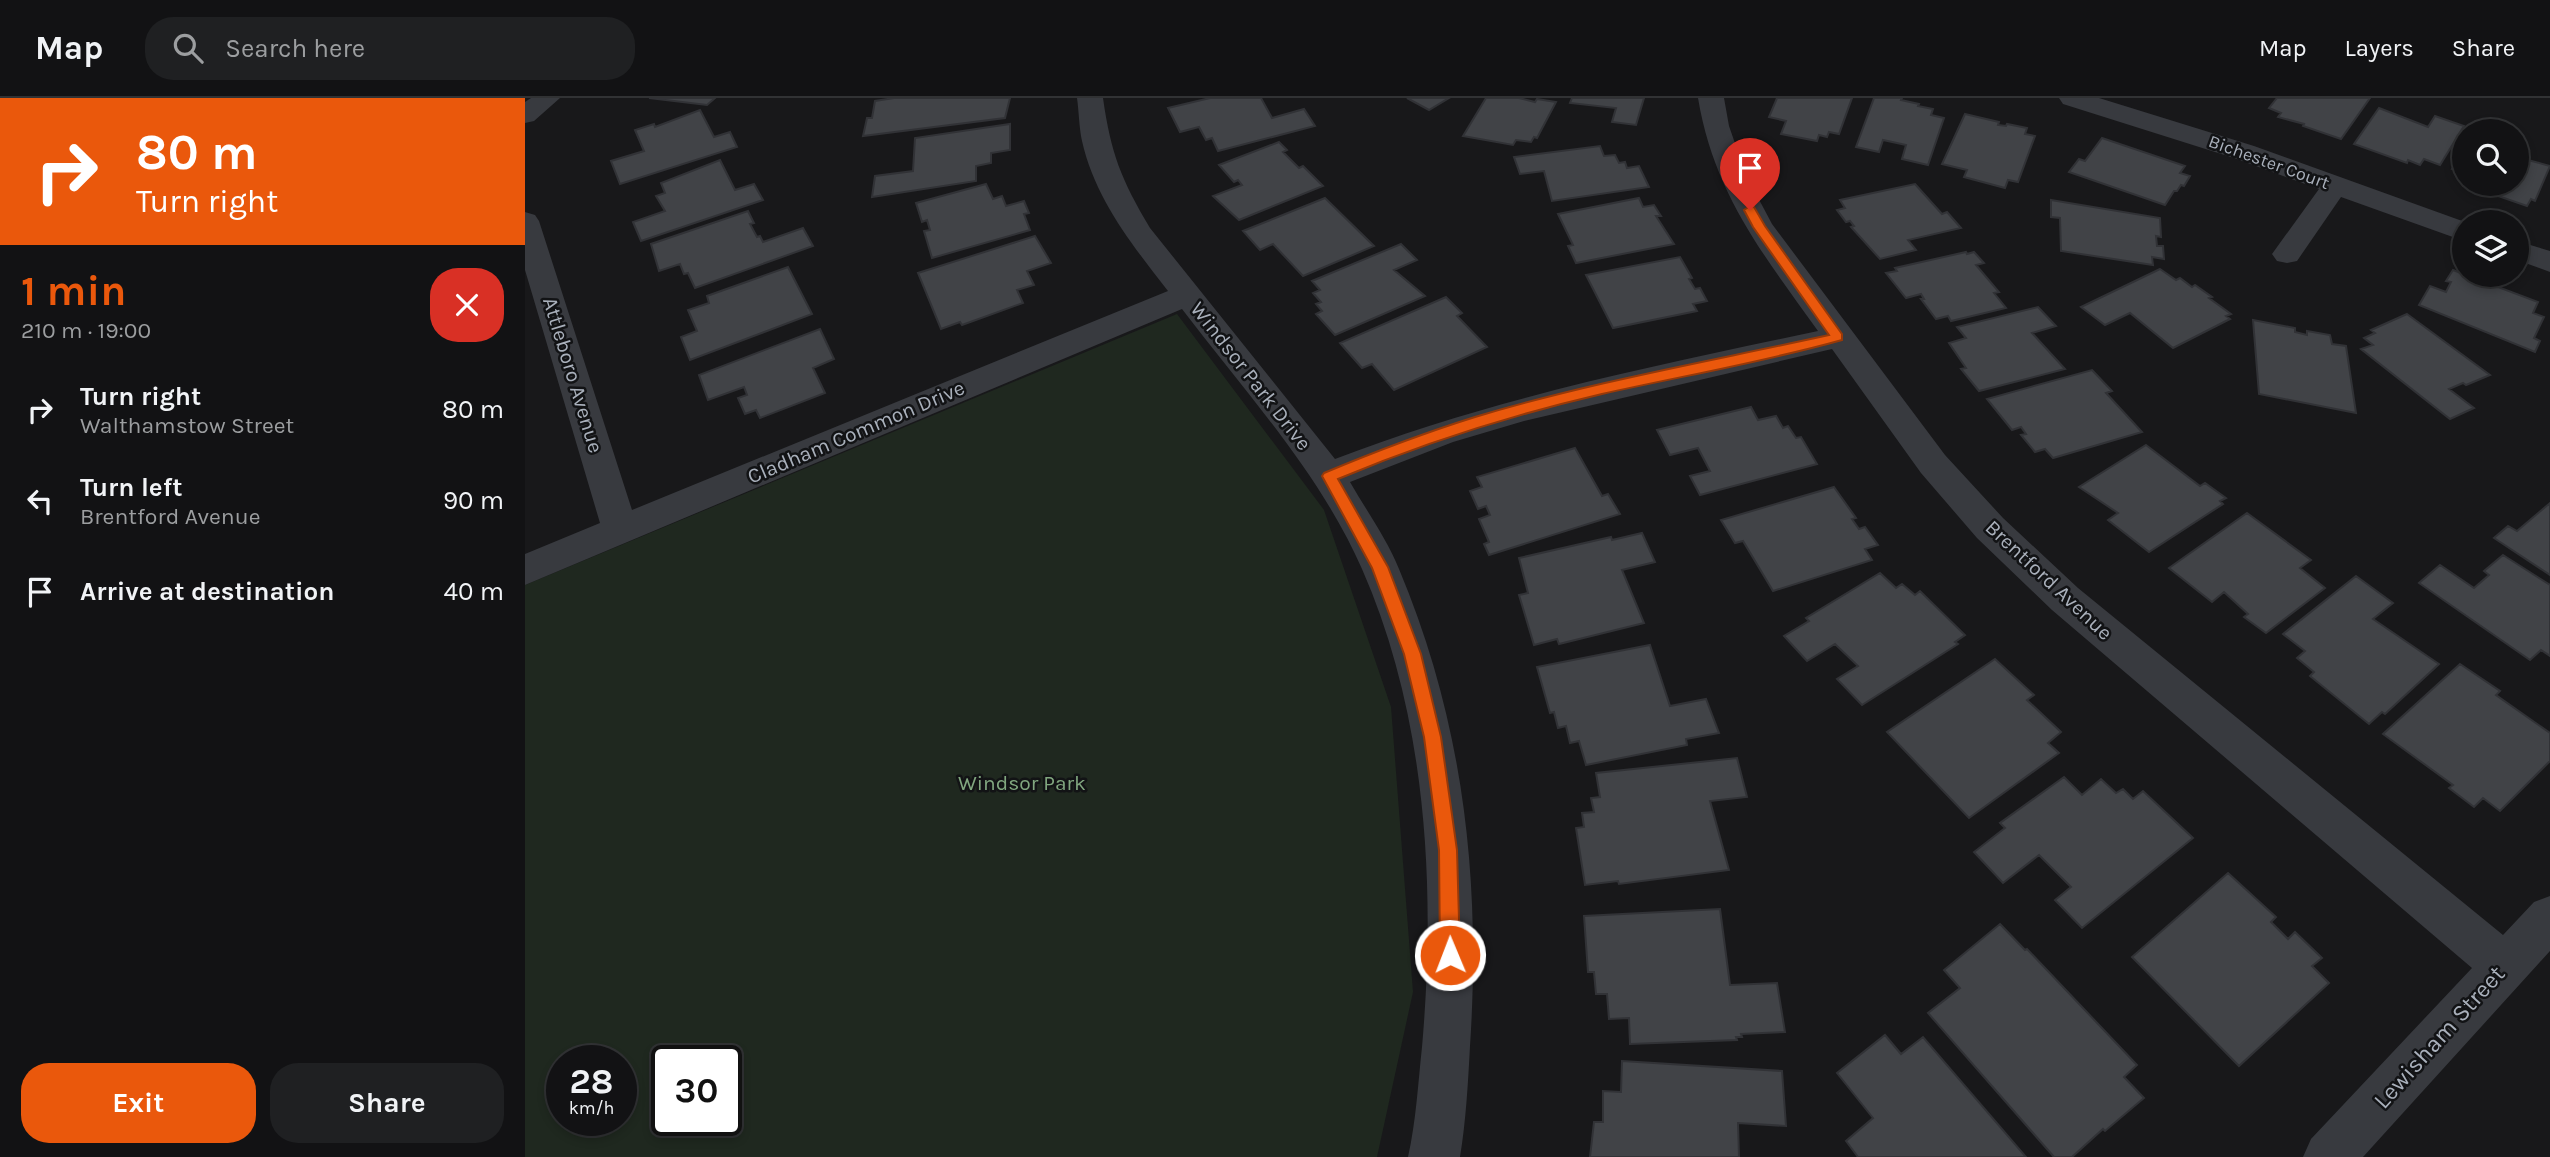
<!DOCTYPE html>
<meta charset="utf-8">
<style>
body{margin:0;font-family:Karla,sans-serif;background:#1f2022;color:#f1f3f6;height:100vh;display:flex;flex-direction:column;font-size:26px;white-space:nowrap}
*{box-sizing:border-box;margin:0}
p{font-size:23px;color:#9c9ea0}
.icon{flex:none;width:38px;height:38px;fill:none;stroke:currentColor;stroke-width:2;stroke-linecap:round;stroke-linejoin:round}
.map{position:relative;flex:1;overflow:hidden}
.side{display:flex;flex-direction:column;background:#121214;width:525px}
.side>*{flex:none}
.banner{background:#ea580c;color:#fff;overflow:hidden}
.tools{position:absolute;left:1927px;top:21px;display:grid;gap:14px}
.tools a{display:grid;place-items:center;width:77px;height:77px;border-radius:50%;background:#121214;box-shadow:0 4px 10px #0003,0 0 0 2px #313234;font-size:35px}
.speed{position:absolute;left:21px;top:947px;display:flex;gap:14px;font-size:35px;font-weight:700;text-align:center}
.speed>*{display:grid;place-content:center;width:91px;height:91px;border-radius:50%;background:#121214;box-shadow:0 4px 10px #0003,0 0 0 2px #313234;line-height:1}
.speed small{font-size:18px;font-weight:400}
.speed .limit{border:4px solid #111;border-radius:10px;background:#fff;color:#111}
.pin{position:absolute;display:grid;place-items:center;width:60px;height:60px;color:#fff;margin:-72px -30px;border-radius:50% 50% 50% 0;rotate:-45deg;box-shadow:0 0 7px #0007}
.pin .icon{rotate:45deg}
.me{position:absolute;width:77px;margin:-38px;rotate:359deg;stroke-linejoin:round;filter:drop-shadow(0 0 5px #0008)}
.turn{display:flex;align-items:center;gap:24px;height:147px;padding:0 21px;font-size:32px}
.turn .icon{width:91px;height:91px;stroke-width:2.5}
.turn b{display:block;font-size:49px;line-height:60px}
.round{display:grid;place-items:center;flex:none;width:74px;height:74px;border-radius:28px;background:#1f2022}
.headline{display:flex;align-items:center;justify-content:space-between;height:119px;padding:0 21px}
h1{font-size:42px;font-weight:700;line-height:52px;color:#ea580c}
.primary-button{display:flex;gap:14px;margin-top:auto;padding:14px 21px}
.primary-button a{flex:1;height:80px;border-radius:28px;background:#ea580c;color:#fff;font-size:28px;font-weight:700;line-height:80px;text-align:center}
.primary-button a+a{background:#1f2022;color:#f1f3f6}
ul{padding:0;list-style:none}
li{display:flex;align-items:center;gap:21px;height:91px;padding:0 21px}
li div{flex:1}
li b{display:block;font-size:26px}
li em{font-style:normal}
header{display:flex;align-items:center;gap:42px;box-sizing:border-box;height:98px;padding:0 35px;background:#121214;border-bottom:2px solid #313234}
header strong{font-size:33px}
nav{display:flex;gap:38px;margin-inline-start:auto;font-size:24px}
.search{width:490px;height:63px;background:#1f2022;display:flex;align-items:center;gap:18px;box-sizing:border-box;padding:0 24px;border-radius:28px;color:#9c9ea0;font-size:26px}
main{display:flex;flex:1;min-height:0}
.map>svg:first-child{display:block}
</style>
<header>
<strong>Map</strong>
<div class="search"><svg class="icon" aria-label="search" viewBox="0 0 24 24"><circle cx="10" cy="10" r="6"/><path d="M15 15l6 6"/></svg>Search here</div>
<nav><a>Map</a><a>Layers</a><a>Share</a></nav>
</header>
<main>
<section class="side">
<div class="banner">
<div class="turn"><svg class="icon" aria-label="right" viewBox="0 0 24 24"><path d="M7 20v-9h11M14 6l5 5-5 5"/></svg><div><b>80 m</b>Turn right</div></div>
</div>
<div class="headline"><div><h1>1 min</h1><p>210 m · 19:00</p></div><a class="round" style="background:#d93025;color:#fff"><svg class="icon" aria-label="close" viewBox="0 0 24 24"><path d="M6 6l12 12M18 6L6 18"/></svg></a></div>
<ul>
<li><svg class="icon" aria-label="right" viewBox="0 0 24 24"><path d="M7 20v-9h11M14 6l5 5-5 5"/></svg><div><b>Turn right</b><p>Walthamstow Street</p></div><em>80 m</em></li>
<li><svg class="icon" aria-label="left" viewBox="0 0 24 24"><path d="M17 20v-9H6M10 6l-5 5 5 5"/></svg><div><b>Turn left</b><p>Brentford Avenue</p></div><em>90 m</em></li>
<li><svg class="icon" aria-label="arrive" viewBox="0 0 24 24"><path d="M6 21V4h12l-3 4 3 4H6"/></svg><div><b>Arrive at destination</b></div><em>40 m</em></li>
</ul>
<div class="primary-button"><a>Exit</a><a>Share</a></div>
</section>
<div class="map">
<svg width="2025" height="1059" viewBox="0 0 2025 1059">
<rect width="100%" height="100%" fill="#18181a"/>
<path fill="#1f281f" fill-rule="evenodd" d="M 652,216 L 799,412 L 866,609 L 888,894 L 852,1059 L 0,1059 L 0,487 ZM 37,962 L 96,962 L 96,1022 L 37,1022 ZM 142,962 L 201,962 L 201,1022 L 142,1022 Z"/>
<path fill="#414347" stroke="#313236" stroke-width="2" d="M 124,0 L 190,0 L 182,7 Z
M 485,0 L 480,20 L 338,38 L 342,20 L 347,20 L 350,3 L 369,0 Z
M 685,0 L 736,0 L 747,20 L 779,11 L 790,28 L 693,53 L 687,40 L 681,42 L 674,29 L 655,34 L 643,10 Z
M 882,0 L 924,0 L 904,12 Z
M 961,0 L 994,0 L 1010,4 L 1012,1 L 1031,4 L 1012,40 L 1009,39 L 1006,44 L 991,42 L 988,47 L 938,38 Z
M 1047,0 L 1119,0 L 1111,27 L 1087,24 L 1091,10 L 1045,5 Z
M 1252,0 L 1327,0 L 1314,36 L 1304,34 L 1302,39 L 1294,37 L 1292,43 L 1256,36 L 1261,23 L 1244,19 Z
M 1349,0 L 1377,0 L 1376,2 L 1394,6 L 1393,8 L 1408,11 L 1406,17 L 1419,20 L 1403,67 L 1377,61 L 1381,47 L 1358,42 L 1354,54 L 1331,49 Z
M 1752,0 L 1845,0 L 1816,41 L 1778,28 L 1779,26 L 1753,19 L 1756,15 L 1744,10 Z
M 1854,10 L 1903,29 L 1910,18 L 1939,28 L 1915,67 L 1899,61 L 1895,67 L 1883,62 L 1882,65 L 1829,46 Z
M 175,12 L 189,39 L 205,34 L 212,49 L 95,86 L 86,63 L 119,53 L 110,32 L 129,26 L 130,29 Z
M 1440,16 L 1474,24 L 1473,27 L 1481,28 L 1482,26 L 1502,30 L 1500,36 L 1510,38 L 1493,84 L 1483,82 L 1480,90 L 1439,79 L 1442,72 L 1417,66 Z
M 485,26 L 485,52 L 466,55 L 466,65 L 451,68 L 451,83 L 347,99 L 350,78 L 388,73 L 390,40 Z
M 1577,40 L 1660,68 L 1655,75 L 1665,78 L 1659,88 L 1656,87 L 1652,93 L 1649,93 L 1640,107 L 1544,74 L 1554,61 L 1560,63 Z
M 754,44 L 762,52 L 758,54 L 774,70 L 778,68 L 798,88 L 714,122 L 688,98 L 717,87 L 713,82 L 709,84 L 694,67 Z
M 1075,48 L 1079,58 L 1090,57 L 1094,65 L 1100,64 L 1102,70 L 1114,68 L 1124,89 L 1027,103 L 1019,73 L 995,76 L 989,59 Z
M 1939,50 L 1939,75 L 1927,71 Z
M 1992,59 L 2025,68 L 2010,103 L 2006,101 L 2002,108 L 1950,90 L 1952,86 L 1992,86 Z
M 195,62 L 210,92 L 229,86 L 238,102 L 116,143 L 108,124 L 140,113 L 131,98 L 140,95 L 136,85 Z
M 461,86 L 468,101 L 477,98 L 481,108 L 499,103 L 504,115 L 499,116 L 505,132 L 407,160 L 399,133 L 405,132 L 402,122 L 397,124 L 391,105 Z
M 1390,86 L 1417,116 L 1422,114 L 1436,130 L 1383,142 L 1391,152 L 1355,161 L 1326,129 L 1329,128 L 1325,123 L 1321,124 L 1312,112 L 1320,110 L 1315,102 Z
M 800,100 L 849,148 L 778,178 L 748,146 L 735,152 L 718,133 Z
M 1114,100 L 1118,109 L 1129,107 L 1136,118 L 1131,118 L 1149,146 L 1051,165 L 1043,148 L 1048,147 L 1033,116 Z
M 1526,102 L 1635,120 L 1636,139 L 1631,138 L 1632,148 L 1638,148 L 1639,161 L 1627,159 L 1628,167 L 1536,153 L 1535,120 L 1526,119 Z
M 223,113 L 229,125 L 225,126 L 232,139 L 235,138 L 238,144 L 278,130 L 288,148 L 170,190 L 163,175 L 159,176 L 155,166 L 134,173 L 126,146 Z
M 510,138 L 526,165 L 502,173 L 509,187 L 492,192 L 498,205 L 437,227 L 435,224 L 416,231 L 393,175 Z
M 876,146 L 892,162 L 869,172 L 900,198 L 810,237 L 791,216 L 797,213 L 791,206 L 796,204 L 788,195 L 795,192 L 787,183 Z
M 1441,154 L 1442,156 L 1449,154 L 1459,165 L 1451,167 L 1474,194 L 1469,195 L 1481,210 L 1426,223 L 1423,218 L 1411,221 L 1396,201 L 1399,201 L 1396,196 L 1381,200 L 1361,175 L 1372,173 L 1370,170 Z
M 1155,159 L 1167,180 L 1164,181 L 1170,191 L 1175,190 L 1182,203 L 1168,206 L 1172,213 L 1088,230 L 1061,177 Z
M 263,169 L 287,216 L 165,262 L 156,239 L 172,233 L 163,212 L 184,205 L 182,198 Z
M 1635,171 L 1651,182 L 1655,180 L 1667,189 L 1670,187 L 1687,199 L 1684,200 L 1706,216 L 1701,218 L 1705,221 L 1648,250 L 1605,215 L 1580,227 L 1556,209 Z
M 1928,172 L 2013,204 L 2008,215 L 2019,219 L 2009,240 L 2015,243 L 2010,254 L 1894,207 L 1905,188 L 1921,194 L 1926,184 L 1921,183 Z
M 921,199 L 937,215 L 932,218 L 962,249 L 869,292 L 847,266 L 837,270 L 815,245 Z
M 1513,209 L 1531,228 L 1507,235 L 1540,271 L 1454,293 L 1436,271 L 1441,270 L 1424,245 L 1441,240 L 1432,229 Z
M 1882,216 L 1965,277 L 1941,287 L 1938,285 L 1924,291 L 1949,310 L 1925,321 L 1836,251 L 1848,247 L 1839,240 L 1850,235 L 1846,232 Z
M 1728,222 L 1770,230 L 1770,234 L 1782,237 L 1782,233 L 1805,237 L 1807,246 L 1821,248 L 1831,315 L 1734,296 Z
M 295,231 L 309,261 L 288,270 L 300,295 L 235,320 L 231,312 L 220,316 L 213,300 L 222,297 L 219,289 L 183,302 L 174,277 Z
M 1567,272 L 1587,293 L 1581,295 L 1617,334 L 1528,360 L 1520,351 L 1510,354 L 1496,337 L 1501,336 L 1496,329 L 1487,332 L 1462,301 Z
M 1226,309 L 1233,322 L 1251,318 L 1258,330 L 1263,328 L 1271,340 L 1276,339 L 1292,366 L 1175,397 L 1165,378 L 1185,373 L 1173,350 L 1145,357 L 1132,332 Z
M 1621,347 L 1675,388 L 1680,385 L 1701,400 L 1695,403 L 1698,406 L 1624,454 L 1583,422 L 1593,415 L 1554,389 Z
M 1050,350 L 1077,398 L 1083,396 L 1095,416 L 964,457 L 959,446 L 964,444 L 954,421 L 965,417 L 961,408 L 953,411 L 945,393 L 957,389 L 952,379 Z
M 1309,389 L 1331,420 L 1327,421 L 1334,431 L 1340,429 L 1353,447 L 1340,451 L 1347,462 L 1248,493 L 1218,443 L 1210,445 L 1196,422 Z
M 2025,405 L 2025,477 L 1969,440 L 1983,428 L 1992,433 Z
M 1722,415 L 1786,462 L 1775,470 L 1800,490 L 1741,535 L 1719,519 L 1723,516 L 1699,494 L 1687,504 L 1644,470 Z
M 1117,435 L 1130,464 L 1097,472 L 1119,525 L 1034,546 L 1032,541 L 1009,547 L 994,497 L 1003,495 L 994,460 L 1086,439 L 1087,442 Z
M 1978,457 L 2025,487 L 2025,558 L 2016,552 L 2005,562 L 1894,485 L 1915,467 L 1949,490 L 1964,477 L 1959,473 Z
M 1355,475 L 1371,490 L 1377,486 L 1390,497 L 1395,493 L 1440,537 L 1430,544 L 1433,546 L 1337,607 L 1312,581 L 1333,568 L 1310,546 L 1282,563 L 1259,538 L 1284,523 L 1281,520 Z
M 1831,478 L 1868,505 L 1848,521 L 1914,566 L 1860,616 L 1857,614 L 1844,626 L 1785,578 L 1789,574 L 1772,560 L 1780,553 L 1758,536 Z
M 1125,547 L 1145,608 L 1181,601 L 1194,635 L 1161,641 L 1162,647 L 1061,667 L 1054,643 L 1045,645 L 1041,628 L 1033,630 L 1029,614 L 1025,615 L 1012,569 Z
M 1470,561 L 1509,597 L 1502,602 L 1536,634 L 1523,645 L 1534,655 L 1444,720 L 1362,634 Z
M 1935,566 L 1975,593 L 1971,597 L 2025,635 L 2025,663 L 1975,713 L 1958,700 L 1949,709 L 1924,690 L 1928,687 L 1858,636 Z
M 1212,660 L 1222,699 L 1185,703 L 1204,772 L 1094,786 L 1093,783 L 1060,787 L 1051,730 L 1059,729 L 1057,715 L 1069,714 L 1066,700 L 1075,699 L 1071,675 Z
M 1539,679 L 1557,697 L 1576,681 L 1591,695 L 1598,691 L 1608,701 L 1618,693 L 1668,740 L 1557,830 L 1530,802 L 1546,789 L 1514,757 L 1478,785 L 1449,754 L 1480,730 L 1475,725 Z
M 1703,775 L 1751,819 L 1746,824 L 1763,841 L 1770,834 L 1797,860 L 1787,868 L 1804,885 L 1714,968 L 1607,859 Z
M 1195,811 L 1205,887 L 1252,885 L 1260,934 L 1216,936 L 1217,939 L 1211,939 L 1212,942 L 1105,946 L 1104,920 L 1084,921 L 1082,896 L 1071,896 L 1069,874 L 1063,874 L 1059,818 Z
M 1475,826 L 1500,852 L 1502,851 L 1612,967 L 1599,979 L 1619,1000 L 1580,1033 L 1578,1031 L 1547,1059 L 1529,1059 L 1403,915 L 1435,890 L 1419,872 Z
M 1360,937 L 1376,956 L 1398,939 L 1501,1059 L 1333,1059 L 1321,1043 L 1348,1020 L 1312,975 Z
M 1097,963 L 1257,973 L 1261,1028 L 1213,1025 L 1214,1059 L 1065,1059 L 1069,1024 L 1078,1024 L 1078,993 L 1096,994 Z"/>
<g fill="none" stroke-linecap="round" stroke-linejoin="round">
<path fill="#383a3f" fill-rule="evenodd" d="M 6,0 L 35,0 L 9,23 L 0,25 L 0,4 Z
M 552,0 L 578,0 C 586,56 596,81 625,130 L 810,361 C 967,300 1130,268 1293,233 C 1238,156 1189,96 1173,0 L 1199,0 L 1204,28 L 1221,77 L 1247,126 L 1420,357 L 1478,420 L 1553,490 L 1978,837 L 2009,804 L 2025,798 L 2025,853 L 1838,1059 L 1778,1059 L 1786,1041 L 1947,870 L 1527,512 L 1452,440 L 1396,375 L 1307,251 L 999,323 L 928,344 L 825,384 C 841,412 862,441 874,471 C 939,626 956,782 945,948 C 943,985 941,1023 935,1059 L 883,1059 C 891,1023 893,986 897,949 C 911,790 902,619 837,471 C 795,375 720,294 657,211 L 0,487 L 0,456 L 75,425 L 0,172 L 0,114 L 10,117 L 14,123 L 107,412 L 643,193 C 608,148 570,101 557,43 C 554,29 554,14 552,0 Z
M 1534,0 L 1574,0 L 1729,48 L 1940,124 L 1939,143 L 1816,99 L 1772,163 L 1762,165 L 1752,163 L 1747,156 L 1794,91 L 1709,60 L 1538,6 Z
M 1992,143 L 2025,153 L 2025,174 L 1992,162 Z"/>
</g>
<path fill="#ea580c" stroke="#983908" stroke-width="2" d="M 1225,108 L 1229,109 L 1240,128 L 1317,236 L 1317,242 C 1239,264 1157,278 1077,296 C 987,317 899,345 813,381 L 863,469 L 896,556 L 916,639 L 932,752 L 935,857 L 932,864 L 925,867 L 918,864 L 915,857 L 914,752 L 899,639 L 879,556 L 847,470 L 797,378 L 799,375 C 849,354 899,335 950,319 C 1066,284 1186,263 1304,237 L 1228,129 L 1219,112 Z"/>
<g text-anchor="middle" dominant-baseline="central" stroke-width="5" stroke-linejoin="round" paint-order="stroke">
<g font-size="18" fill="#a9b0bb" stroke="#121315">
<text transform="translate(1744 64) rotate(20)">Bichester Court</text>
</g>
<g font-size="21" fill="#a9b0bb" stroke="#121315">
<text transform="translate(48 277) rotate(73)">Attleboro Avenue</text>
<text transform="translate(726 278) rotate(52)">Windsor Park Drive</text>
<text transform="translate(331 334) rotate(-23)">Cladham Common Drive</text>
<text transform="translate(1524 482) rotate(43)">Brentford Avenue</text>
</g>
<g font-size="21" fill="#81a77f" stroke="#121315">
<text x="497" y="685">Windsor Park</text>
</g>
<g font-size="24" fill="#a9b0bb" stroke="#121315">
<text transform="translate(1914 939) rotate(-48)">Lewisham Street</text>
</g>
</g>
</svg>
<div class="tools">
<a><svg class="icon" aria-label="search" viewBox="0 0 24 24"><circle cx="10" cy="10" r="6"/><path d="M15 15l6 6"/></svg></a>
<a><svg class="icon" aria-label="layers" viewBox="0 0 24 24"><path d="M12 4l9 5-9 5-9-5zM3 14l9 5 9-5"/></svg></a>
</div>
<div class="speed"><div>28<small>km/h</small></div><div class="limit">30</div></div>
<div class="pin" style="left:1225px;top:112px;background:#d93025"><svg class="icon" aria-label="arrive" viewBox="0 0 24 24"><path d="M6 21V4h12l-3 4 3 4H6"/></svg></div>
<svg class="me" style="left:925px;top:857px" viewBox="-20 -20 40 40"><circle r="17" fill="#ea580c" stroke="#fff" stroke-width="3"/><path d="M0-11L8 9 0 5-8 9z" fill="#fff"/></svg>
</div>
</main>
